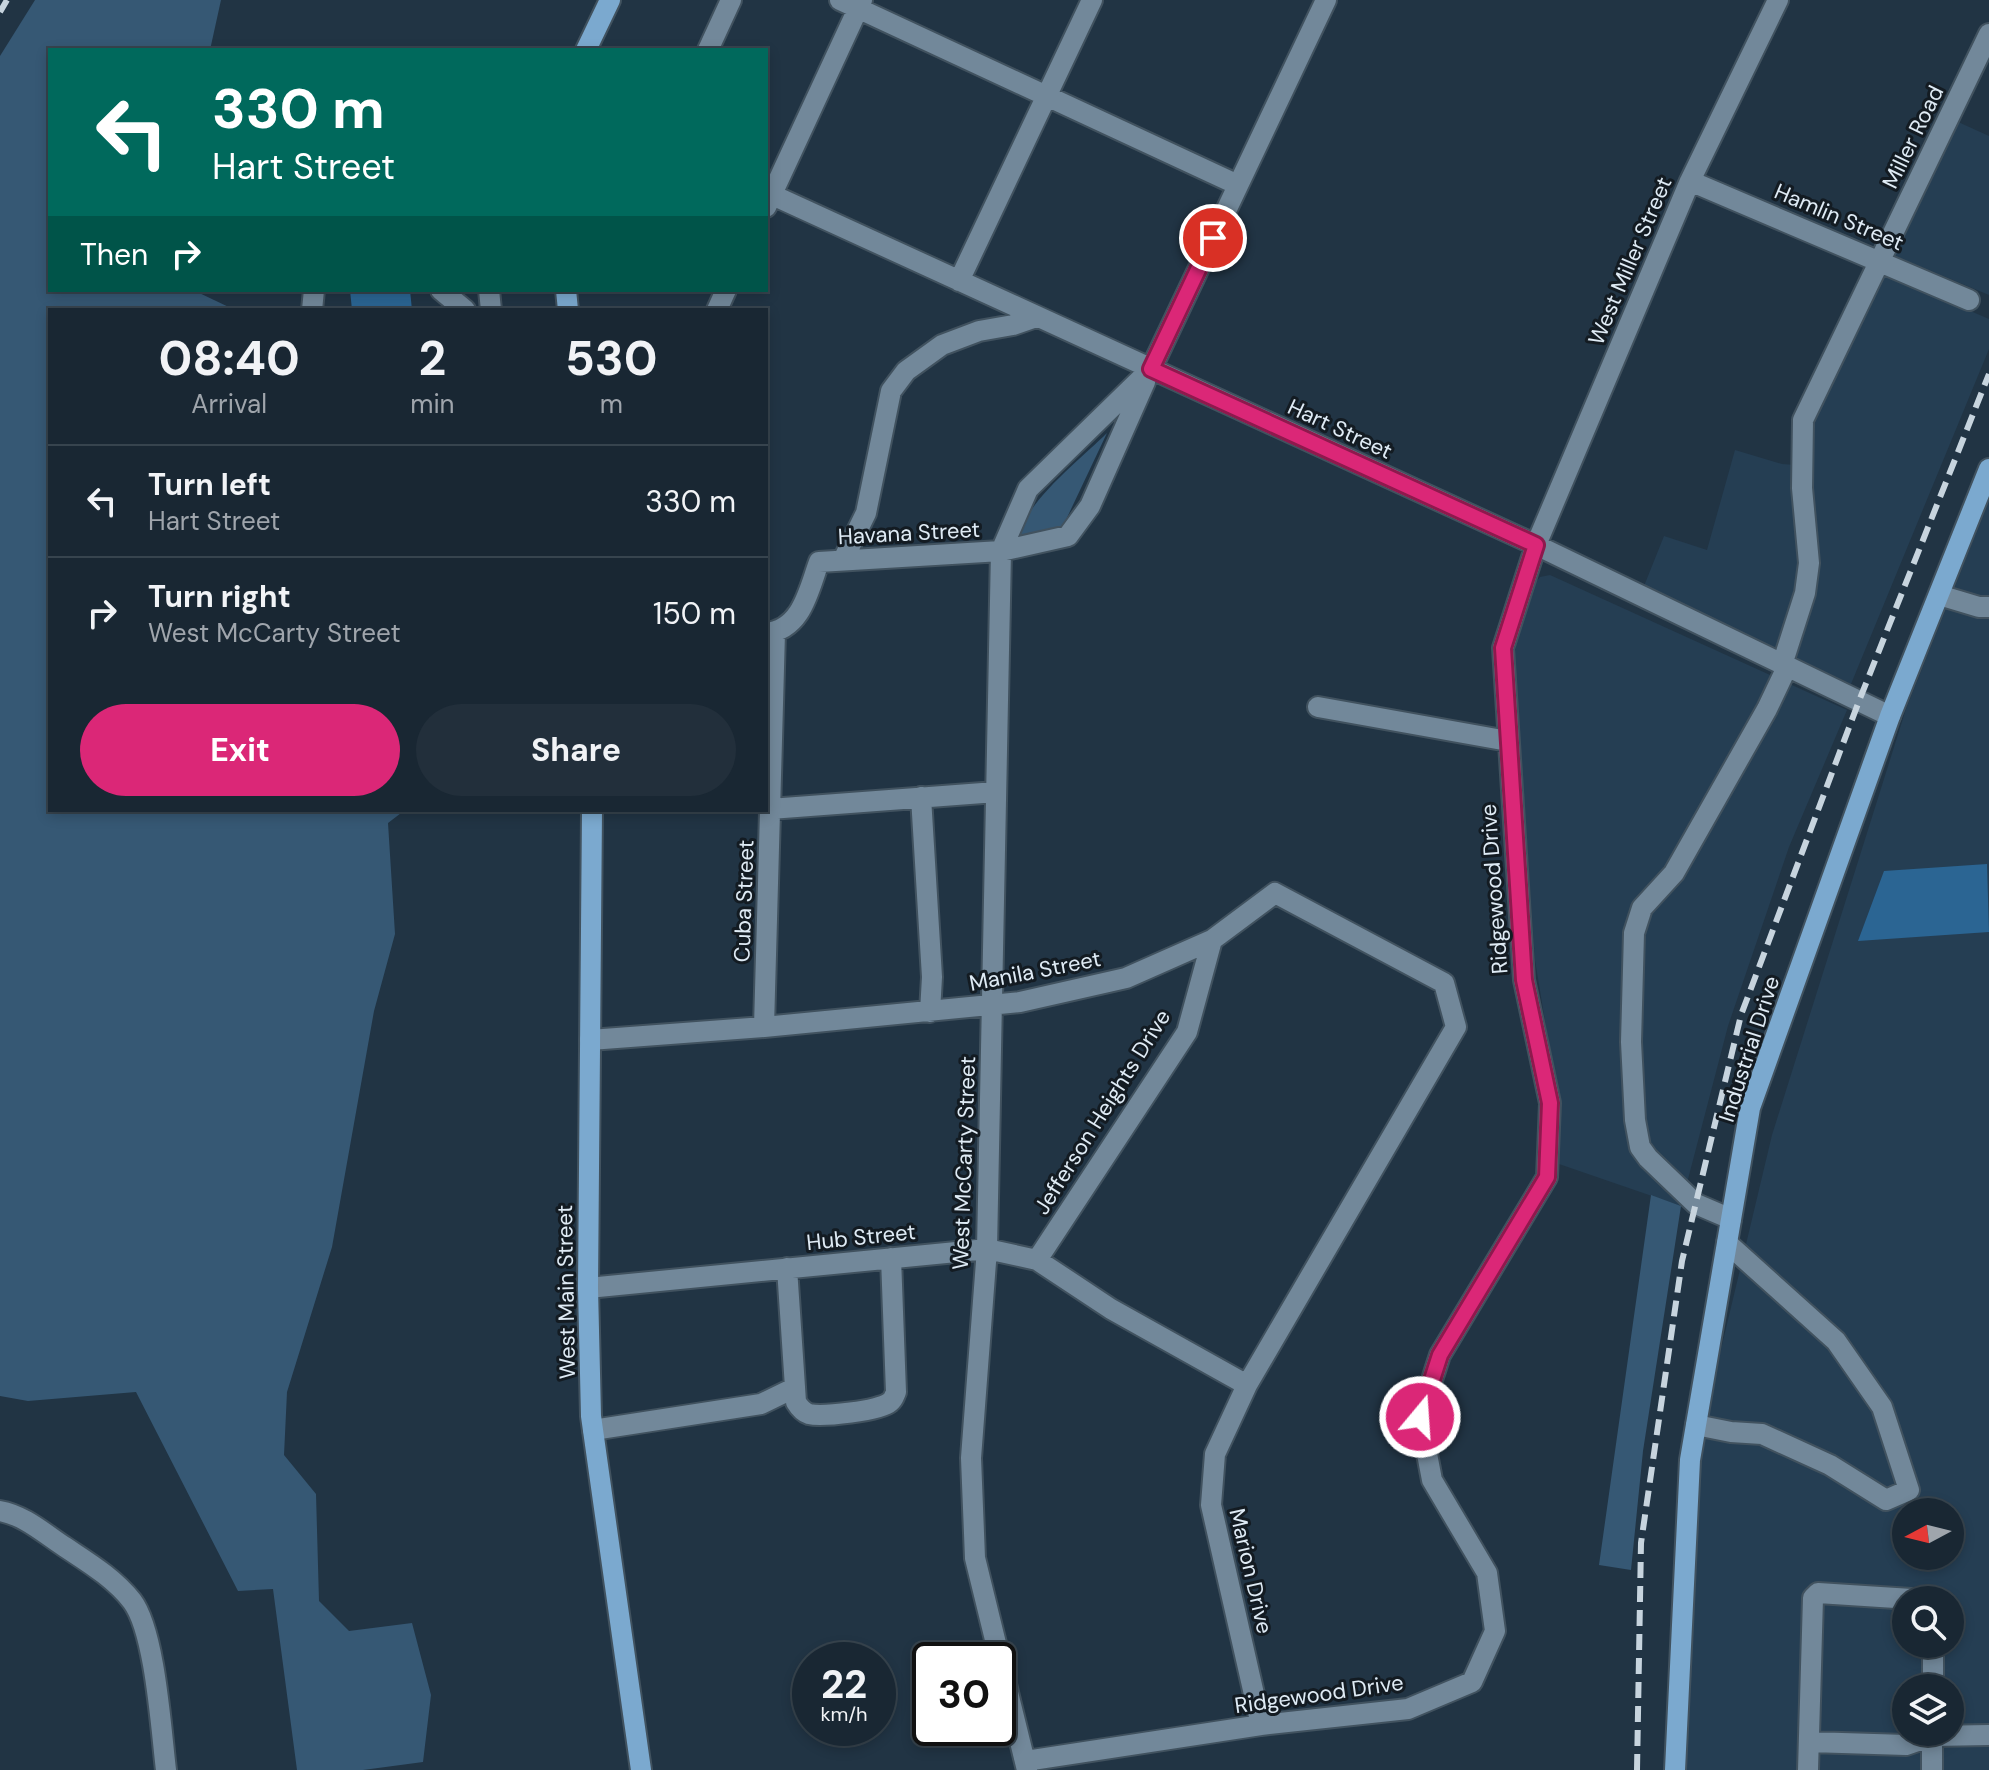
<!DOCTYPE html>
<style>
body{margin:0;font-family:"DM Sans",sans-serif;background:#222f3b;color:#f1f3f6;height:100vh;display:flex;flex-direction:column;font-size:30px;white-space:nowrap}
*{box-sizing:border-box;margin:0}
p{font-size:26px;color:#9fa5ac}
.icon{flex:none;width:44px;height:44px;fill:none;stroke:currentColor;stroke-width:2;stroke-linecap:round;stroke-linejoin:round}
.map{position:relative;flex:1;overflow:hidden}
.side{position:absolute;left:48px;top:308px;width:720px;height:504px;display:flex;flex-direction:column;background:#192733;border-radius:0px;box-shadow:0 4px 12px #0003,0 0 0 2px #37444e}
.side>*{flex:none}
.hud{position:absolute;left:48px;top:48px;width:720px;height:244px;border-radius:0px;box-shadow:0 4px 12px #0003,0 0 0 2px #37444e;background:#00695c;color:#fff;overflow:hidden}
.needle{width:52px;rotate:263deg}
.tools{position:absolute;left:1892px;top:1498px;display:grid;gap:16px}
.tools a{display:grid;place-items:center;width:72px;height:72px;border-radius:50%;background:#192733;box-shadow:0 4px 12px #0003,0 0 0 2px #37444e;font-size:40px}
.speed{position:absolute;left:792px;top:1642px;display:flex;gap:16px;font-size:40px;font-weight:700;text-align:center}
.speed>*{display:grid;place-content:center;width:104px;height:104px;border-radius:50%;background:#192733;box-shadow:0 4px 12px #0003,0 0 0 2px #37444e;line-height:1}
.speed small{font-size:20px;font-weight:400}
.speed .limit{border:4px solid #111;border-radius:12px;background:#fff;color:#111}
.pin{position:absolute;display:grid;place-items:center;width:68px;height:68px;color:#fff;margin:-34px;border:4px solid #fff;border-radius:50%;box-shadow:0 2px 8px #0007}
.me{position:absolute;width:88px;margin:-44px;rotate:18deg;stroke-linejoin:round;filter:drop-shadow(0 0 6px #0008)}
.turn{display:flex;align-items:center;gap:28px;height:168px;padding:0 32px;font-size:36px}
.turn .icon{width:104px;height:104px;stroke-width:2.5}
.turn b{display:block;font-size:56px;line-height:68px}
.then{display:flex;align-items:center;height:76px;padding:0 32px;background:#0003;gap:16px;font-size:30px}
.eta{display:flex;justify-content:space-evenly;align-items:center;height:136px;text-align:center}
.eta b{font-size:48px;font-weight:700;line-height:56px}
.action{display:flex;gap:16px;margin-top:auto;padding:16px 32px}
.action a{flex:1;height:92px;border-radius:48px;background:#db2777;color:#fff;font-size:32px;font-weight:700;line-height:92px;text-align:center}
.action a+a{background:#222f3b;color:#f1f3f6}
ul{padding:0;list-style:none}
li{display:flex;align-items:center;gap:24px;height:112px;padding:0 32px;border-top:2px solid #37444e}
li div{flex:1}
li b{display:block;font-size:30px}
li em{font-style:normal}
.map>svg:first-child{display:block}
</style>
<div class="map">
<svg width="1989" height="1770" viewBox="0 0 1989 1770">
<rect width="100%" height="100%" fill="#213444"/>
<path fill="#253e53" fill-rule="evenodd" d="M 1956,121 L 1989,136 L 1989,295 L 1895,256 L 1894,249 Z
M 1882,273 L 1989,319 L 1989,349 L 1851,684 L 1644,586 L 1664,536 L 1707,550 L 1735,450 L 1782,464 L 1808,466 L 1809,441 L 1832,371 Z
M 1989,501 L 1989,1770 L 1685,1770 L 1694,1533 L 1703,1425 L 1772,1135 L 1906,709 ZM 1906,1512 L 1950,1512 L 1950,1556 L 1906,1556 ZM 1906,1600 L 1950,1600 L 1950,1644 L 1906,1644 ZM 1906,1688 L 1950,1688 L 1950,1732 L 1906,1732 Z
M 1550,575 L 1847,710 L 1789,847 L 1728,1026 L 1681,1206 L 1559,1164 L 1560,1113 L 1535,960 L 1514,657 L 1520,621 L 1534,584 L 1540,577 Z"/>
<path fill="#365874" d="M 35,0 L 221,0 L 210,50 L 50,50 L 50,290 L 193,290 L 235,310 L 50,310 L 50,810 L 405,810 L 388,823 L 395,934 L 374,1011 L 332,1247 L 287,1392 L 284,1455 L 316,1494 L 319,1601 L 349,1631 L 412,1623 L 431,1695 L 423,1762 L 363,1770 L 297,1770 L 273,1589 L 238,1591 L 136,1392 L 28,1401 L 0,1396 L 0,56 Z
M 1107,433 L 1064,524 L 1056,531 L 1019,536 C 1026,501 1082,458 1107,433 Z
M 1651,1195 L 1681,1206 L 1643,1451 L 1631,1570 L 1599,1565 Z"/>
<path fill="#2b6593" d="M 350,290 L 410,290 L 412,310 L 352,310 Z
M 1987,864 L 1989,932 L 1858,941 L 1884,871 Z"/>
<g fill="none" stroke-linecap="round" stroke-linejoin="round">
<g stroke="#41525f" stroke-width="24">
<path id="minor" d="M 840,0 L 1238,185
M 708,50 L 731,0
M 1690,181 L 1969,300
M 766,192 L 1536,545 L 1890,716
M 766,207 L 862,0
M 959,281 L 1092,0
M 441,290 L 465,310
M 489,290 L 491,310
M 312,310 L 314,290
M 717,310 L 726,290
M 843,560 L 866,513 L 891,391 L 906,371 L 942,345 L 979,331 L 1013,325 L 1036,317
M 1939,595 L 1979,607 L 1989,607
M 766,633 C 802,630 809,589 819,562 L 1001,551 L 1068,536 L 1090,506 L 1145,382
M 1782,665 L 1805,593 L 1809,563 L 1802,488 L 1803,420 L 1989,34
M 1318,707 L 1508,741
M 921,797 L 932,977 L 930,1012
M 770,809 L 996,792
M 764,1027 L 775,632
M 590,1040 L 764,1027 L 1020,1002 L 1126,978 L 1212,940 L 1275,893 L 1444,983 L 1456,1027 L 1247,1385 L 1215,1454 L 1211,1505 L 1261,1725
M 1731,1219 L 1696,1204 L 1648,1158 L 1640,1147 L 1635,1120 L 1631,1042 L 1634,933 L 1642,908 L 1674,873 L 1767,709 L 1787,667
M 1037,1260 L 1187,1032 L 1212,940
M 787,1268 L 796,1402 C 799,1407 803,1412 809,1414 C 822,1417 880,1411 890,1402 C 894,1399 894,1396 896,1392 L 891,1258
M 588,1288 L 987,1249 L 1037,1260 L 1111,1309 L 1247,1385
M 1696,1425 L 1731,1432 L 1762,1434 L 1830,1465 L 1886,1500 L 1909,1490 L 1882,1407 L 1836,1341 L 1727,1243
M 593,1430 L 761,1404 L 794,1388
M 0,1511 C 24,1515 45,1534 65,1547 C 89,1563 114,1578 132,1601 C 155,1631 161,1729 166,1770
M 1933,1688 L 1933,1644
M 1810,1742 L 1906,1745 L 1932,1736 L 1989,1735
M 1026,1761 L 1261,1725 L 1408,1709 L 1472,1682 L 1495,1631 L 1487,1573 L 1432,1480 L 1420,1417 L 1440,1355 L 1547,1177 L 1550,1103 L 1524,980 L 1503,648 L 1536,545 L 1690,181 L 1778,0
M 1027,1770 L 975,1558 L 971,1458 L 987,1249 L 1001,551 L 1028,489 L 1151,369 L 1326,0
M 1808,1770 L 1813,1598 L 1818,1593 L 1927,1600
M 1932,1770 L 1932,1732"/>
</g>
<g stroke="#41525f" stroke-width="24">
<path id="major" d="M 586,50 L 610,0
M 566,290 L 568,310
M 592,810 L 588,1288 L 591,1416 L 641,1770
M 1675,1770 L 1690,1460 L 1750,1108 L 1890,716 L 1989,469"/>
</g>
<use href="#minor" stroke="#72889a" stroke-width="20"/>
<use href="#major" stroke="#7ba9cf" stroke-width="20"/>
<path stroke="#c7d4de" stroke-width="6" stroke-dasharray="16 8" stroke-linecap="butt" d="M 0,12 L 7,0
M 1637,1770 L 1641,1543 L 1682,1261 L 1741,1015 L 1859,701 L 1989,374"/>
</g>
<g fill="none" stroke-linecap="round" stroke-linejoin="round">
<g stroke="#8e194d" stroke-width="20">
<path id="route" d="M 1213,238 L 1151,369 L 1536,545 L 1503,648 L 1524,980 L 1550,1103 L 1547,1177 L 1440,1355 L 1420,1417"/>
</g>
<use href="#route" stroke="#db2777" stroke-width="14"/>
</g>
<g text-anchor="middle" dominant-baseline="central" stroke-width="6" stroke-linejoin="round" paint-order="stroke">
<g font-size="22" fill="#dfebf5" stroke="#131b22">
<text transform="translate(1913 137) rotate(-64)">Miller Road</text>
<text transform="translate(1839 217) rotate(23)">Hamlin Street</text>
<text transform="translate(1630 261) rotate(-67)">West Miller Street</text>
<text transform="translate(1340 429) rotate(25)">Hart Street</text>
<text transform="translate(909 533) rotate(-3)">Havana Street</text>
<text transform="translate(1494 889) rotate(-94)">Ridgewood Drive</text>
<text transform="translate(744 901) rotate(-88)">Cuba Street</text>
<text transform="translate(1035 971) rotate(-11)">Manila Street</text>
<text transform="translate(1749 1049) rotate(-72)">Industrial Drive</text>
<text transform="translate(1102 1112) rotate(-58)">Jefferson Heights Drive</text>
<text transform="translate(964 1163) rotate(-88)">West McCarty Street</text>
<text transform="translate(861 1237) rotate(-6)">Hub Street</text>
<text transform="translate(566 1292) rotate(-91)">West Main Street</text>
<text transform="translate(1251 1571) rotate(77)">Marion Drive</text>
<text transform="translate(1319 1694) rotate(-8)">Ridgewood Drive</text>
</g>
</g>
</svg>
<div class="tools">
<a><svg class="needle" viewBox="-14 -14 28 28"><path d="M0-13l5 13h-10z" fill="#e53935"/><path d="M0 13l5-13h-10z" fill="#9fa5ac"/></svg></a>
<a><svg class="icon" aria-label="search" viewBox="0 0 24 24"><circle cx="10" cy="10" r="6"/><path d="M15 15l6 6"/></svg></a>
<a><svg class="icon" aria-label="layers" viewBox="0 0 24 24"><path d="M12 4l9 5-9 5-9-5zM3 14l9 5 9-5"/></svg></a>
</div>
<div class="speed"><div>22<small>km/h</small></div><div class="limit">30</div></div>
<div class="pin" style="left:1213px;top:238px;background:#d93025"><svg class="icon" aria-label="arrive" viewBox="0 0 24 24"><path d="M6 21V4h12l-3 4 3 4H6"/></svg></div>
<svg class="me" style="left:1420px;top:1417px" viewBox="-20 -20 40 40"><circle r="17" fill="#db2777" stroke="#fff" stroke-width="3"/><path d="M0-11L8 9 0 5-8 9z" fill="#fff"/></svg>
<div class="hud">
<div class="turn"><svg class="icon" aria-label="left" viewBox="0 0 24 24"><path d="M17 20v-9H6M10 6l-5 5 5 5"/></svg><div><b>330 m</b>Hart Street</div></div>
<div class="then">Then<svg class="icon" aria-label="right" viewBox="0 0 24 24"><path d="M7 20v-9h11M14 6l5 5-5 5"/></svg></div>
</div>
<section class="side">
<div class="eta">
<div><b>08:40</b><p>Arrival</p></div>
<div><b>2</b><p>min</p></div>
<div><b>530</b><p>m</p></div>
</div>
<ul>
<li><svg class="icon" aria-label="left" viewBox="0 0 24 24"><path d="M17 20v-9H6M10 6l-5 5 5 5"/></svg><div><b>Turn left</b><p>Hart Street</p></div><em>330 m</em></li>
<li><svg class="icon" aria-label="right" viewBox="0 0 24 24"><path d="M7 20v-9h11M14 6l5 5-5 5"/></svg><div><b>Turn right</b><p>West McCarty Street</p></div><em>150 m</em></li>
</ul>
<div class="action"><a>Exit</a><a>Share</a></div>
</section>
</div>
